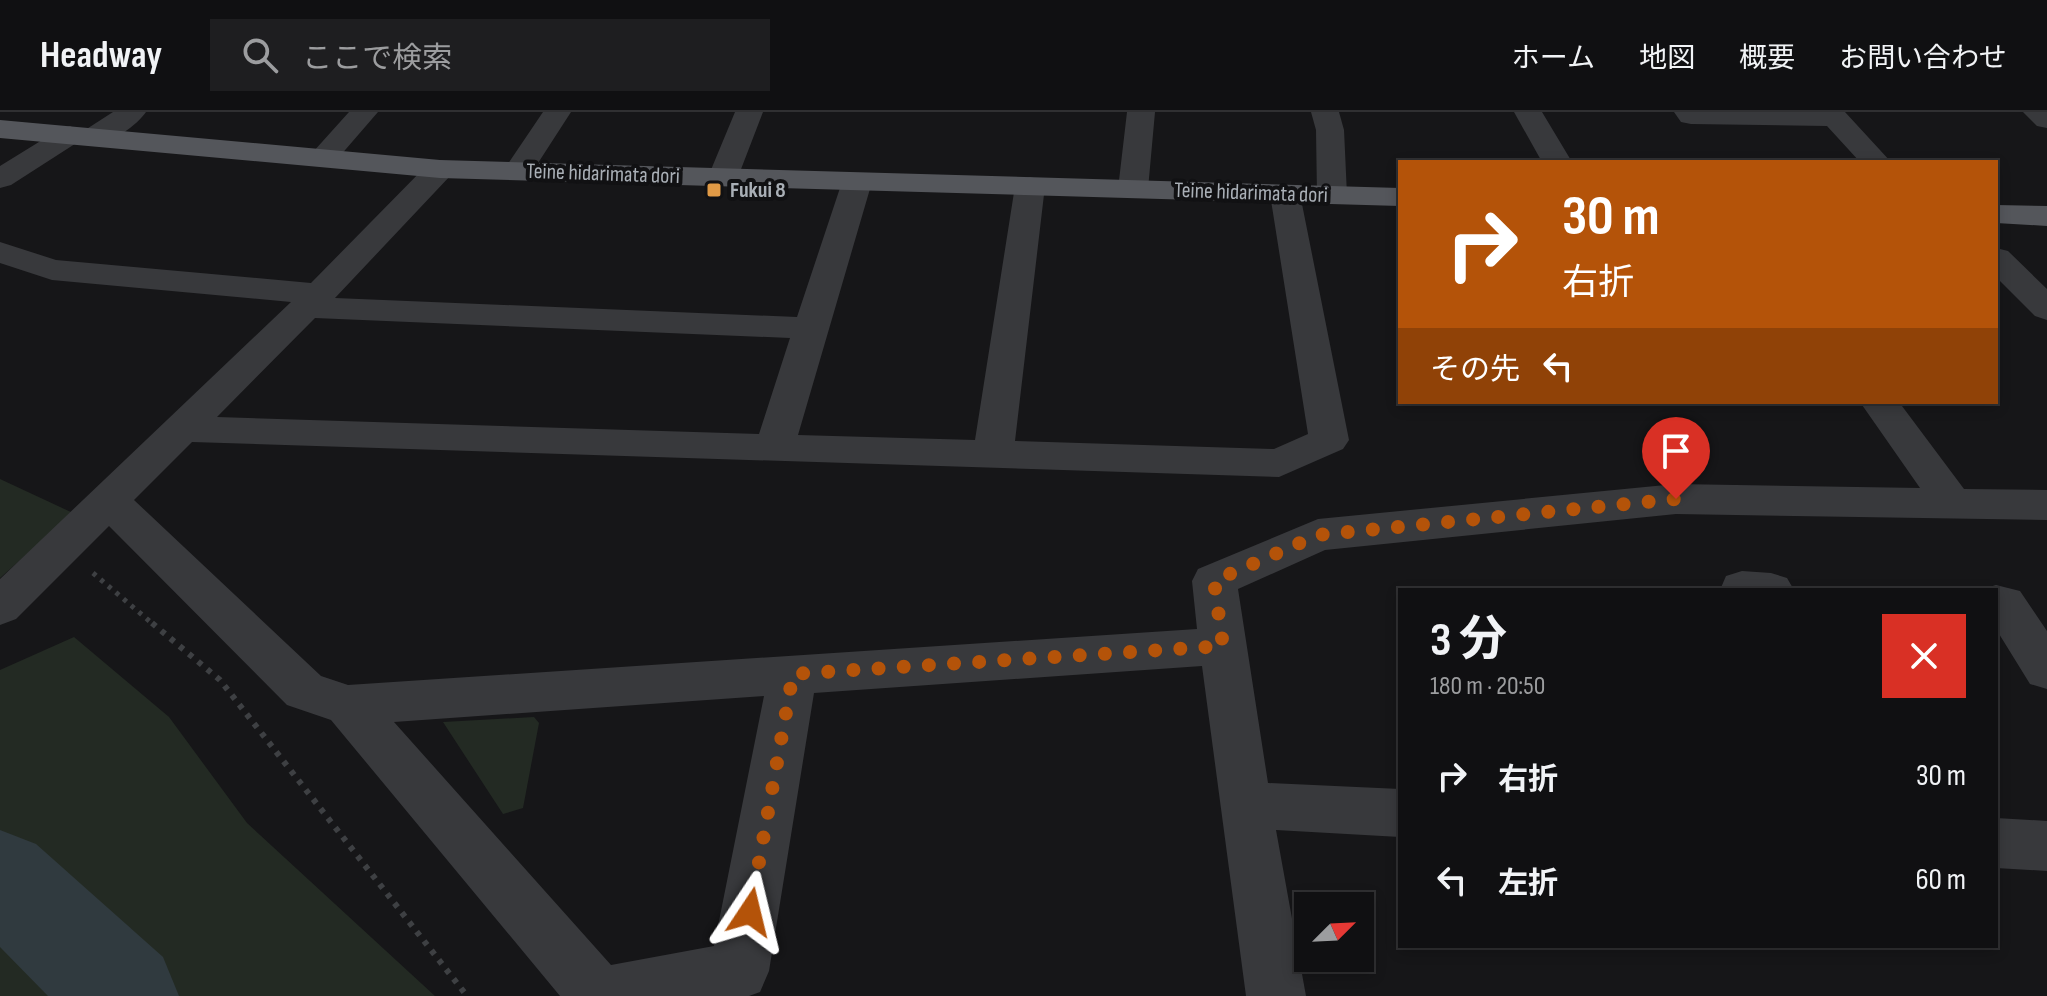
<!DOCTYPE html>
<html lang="ja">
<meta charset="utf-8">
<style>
body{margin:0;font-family:"Sofia Sans Condensed","Noto Sans JP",sans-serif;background:#1e1e20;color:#f1f3f6;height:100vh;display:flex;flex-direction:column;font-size:30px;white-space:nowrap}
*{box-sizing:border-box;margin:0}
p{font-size:26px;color:#9c9d9f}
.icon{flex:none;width:44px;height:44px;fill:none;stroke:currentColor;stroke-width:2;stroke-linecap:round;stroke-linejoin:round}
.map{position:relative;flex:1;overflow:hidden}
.details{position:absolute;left:1398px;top:476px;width:600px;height:360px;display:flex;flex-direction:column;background:#101012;border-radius:0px;box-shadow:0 4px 12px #0003,0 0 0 2px #303032}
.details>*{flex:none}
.guide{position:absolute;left:1398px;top:48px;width:600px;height:244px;border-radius:0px;box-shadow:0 4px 12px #0003,0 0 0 2px #303032;background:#b45309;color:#fff;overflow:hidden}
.needle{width:52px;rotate:66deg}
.buttons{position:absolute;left:1294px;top:780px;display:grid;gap:16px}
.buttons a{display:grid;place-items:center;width:80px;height:80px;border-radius:0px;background:#101012;box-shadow:0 4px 12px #0003,0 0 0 2px #303032;font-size:40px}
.pin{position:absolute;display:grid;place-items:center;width:68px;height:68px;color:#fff;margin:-82px -34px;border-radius:50% 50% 50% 0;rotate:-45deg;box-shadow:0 0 8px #0007}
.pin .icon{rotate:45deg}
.me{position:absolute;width:88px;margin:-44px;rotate:10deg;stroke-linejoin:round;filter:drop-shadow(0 0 6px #0008)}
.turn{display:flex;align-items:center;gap:28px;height:168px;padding:0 32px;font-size:36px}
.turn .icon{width:104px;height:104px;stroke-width:2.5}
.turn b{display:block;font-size:56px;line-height:68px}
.then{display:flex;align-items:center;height:76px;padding:0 32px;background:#0003;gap:16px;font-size:30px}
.round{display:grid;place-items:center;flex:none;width:84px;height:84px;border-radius:0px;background:#1e1e20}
.summary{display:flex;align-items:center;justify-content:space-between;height:136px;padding:0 32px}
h1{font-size:48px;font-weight:700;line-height:60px}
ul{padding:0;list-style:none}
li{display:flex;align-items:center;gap:24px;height:104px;padding:0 32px}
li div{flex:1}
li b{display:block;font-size:30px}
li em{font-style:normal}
header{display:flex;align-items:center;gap:48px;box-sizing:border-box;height:112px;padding:0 40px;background:#101012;border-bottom:2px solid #303032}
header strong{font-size:38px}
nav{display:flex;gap:44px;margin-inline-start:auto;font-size:28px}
.search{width:560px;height:72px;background:#1e1e20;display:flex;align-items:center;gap:20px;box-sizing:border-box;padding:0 28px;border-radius:0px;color:#9c9d9f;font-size:30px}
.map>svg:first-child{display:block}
</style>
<header>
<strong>Headway</strong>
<div class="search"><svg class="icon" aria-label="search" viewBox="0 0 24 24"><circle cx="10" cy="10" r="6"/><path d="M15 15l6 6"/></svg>ここで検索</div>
<nav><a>ホーム</a><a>地図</a><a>概要</a><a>お問い合わせ</a></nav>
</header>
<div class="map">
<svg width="2047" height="884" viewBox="0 0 2047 884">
<rect width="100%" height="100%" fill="#161618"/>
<path fill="#232a23" d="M 0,367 L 73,401 L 0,466 Z
M 74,525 L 169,605 L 247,711 L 435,884 L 0,884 L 0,558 Z
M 534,605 L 539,611 L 523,696 L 503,702 L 443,610 Z"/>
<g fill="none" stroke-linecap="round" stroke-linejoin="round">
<path fill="#303a3f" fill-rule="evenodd" d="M 0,718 L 36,732 L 163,845 L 179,884 L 48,884 L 0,835 Z"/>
<path stroke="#3e4043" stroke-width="5" stroke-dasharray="4 6" stroke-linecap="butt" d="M 93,461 L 154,513"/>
<path stroke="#3e4043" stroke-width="6" stroke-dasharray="5 7" stroke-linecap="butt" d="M 152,511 L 220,568 L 467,884"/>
<path fill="#38393c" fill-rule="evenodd" d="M 113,0 L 146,0 C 135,16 99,41 81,28 L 11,73 L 0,76 L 0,54 L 60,17 L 70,14 L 82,20 Z
M 349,0 L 378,0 L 333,52 L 323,55 L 313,52 L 308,46 L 313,40 Z
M 543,0 L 571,0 L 529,65 L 518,68 L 507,65 L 503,59 Z
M 735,0 L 763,0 L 738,65 L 734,71 L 723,74 L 712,71 L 708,65 Z
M 1127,0 L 1155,0 L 1148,77 L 1144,84 L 1133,86 L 1122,84 L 1118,77 Z
M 1311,0 L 1339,0 L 1344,18 L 1347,83 L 1343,90 L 1332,92 L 1321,90 L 1317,83 L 1316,18 Z
M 1514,0 L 1542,0 L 1572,50 L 1542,50 Z
M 1674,0 L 1845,0 L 1891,50 L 1860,50 L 1827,14 L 1691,12 L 1681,10 Z
M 2023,0 L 2047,0 L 2047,16 L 2037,14 Z
M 440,48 L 451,51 L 455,57 L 451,63 L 335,186 L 797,205 L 842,70 L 846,64 L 857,61 L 868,64 L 872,70 L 798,323 L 975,328 L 1015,74 L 1019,68 L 1030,65 L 1041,68 L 1045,74 L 1015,329 L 1274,337 L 1308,322 L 1270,82 L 1274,75 L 1285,73 L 1296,75 L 1300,82 L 1349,328 L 1343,337 L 1279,365 L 192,330 L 134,388 L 321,564 L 348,573 L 1197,517 L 1192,469 L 1198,457 L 1318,407 L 1676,372 L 1920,376 L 1860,290 L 1899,290 L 1964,377 L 2047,378 L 2047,408 L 1676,402 L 1325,438 L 1238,477 L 1268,671 L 1400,677 L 1400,725 L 1276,718 L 1306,884 L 1246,884 L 1202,554 L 814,581 L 769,859 L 760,880 L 749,884 L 560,884 L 331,608 L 287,593 L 109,414 L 16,507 L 0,513 L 0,467 L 291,190 L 52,168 L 0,151 L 0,130 L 56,148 L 311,171 L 429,51 ZM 315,206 L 790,226 L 759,322 L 217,305 ZM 764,584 L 714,834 L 611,853 L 394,610 Z
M 1996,136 L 2008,139 L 2047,177 L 2047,208 L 2035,204 L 1996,165 Z
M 1742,459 L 1771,461 L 1787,466 L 1794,478 L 1720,478 L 1726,464 Z
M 1996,473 L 2020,479 L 2047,519 L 2047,577 L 2030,572 L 1996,517 L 1996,478 L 1980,478 Z
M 1996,706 L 2047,709 L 2047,759 L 1996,756 Z"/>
<path fill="#54565b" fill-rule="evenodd" d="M 0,8 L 440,48 L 1400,76 L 1400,94 L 440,66 L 0,26 Z
M 1996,93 L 2047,94 L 2047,114 L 1996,111 Z"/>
</g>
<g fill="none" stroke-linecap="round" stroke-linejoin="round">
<path stroke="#b45309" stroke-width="14" stroke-dasharray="0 25.2" d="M 750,800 L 793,562 L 1223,534 L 1214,469 L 1318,423 L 1676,387"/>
</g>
<rect fill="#e09a46" stroke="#111113" stroke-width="3" x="706" y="70" width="16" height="16" rx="4"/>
<g text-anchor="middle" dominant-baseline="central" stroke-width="8" stroke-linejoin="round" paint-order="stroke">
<g font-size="22" fill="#a9afb6" stroke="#111113">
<text transform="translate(603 62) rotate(2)">Teine hidarimata dori</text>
<text transform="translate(1251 81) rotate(2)">Teine hidarimata dori</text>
</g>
<g font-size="22" font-weight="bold" fill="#a9afb6" stroke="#111113" text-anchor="start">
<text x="730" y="78">Fukui 8</text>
</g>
</g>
</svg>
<div class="buttons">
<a><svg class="needle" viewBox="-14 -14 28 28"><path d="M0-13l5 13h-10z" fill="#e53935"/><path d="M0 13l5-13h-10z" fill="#9c9d9f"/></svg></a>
</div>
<div class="pin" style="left:1676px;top:387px;background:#d93025"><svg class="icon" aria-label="arrive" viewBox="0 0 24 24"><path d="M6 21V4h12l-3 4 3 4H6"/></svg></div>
<svg class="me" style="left:750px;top:800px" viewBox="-20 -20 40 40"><path d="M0-17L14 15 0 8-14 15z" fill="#b45309" stroke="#fff" stroke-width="4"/></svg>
<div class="guide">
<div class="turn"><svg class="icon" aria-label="right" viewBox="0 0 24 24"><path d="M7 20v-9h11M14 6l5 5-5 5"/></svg><div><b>30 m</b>右折</div></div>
<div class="then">その先<svg class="icon" aria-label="left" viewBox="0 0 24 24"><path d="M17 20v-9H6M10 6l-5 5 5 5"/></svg></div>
</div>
<section class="details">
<div class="summary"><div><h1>3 分</h1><p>180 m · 20:50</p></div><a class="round" style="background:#d93025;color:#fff"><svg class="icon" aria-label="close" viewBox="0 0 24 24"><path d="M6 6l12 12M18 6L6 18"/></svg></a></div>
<ul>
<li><svg class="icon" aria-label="right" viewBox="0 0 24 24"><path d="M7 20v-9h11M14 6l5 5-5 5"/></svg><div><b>右折</b></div><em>30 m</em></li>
<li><svg class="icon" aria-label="left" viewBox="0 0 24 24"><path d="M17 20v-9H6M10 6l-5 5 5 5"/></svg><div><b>左折</b></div><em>60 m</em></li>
</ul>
</section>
</div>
